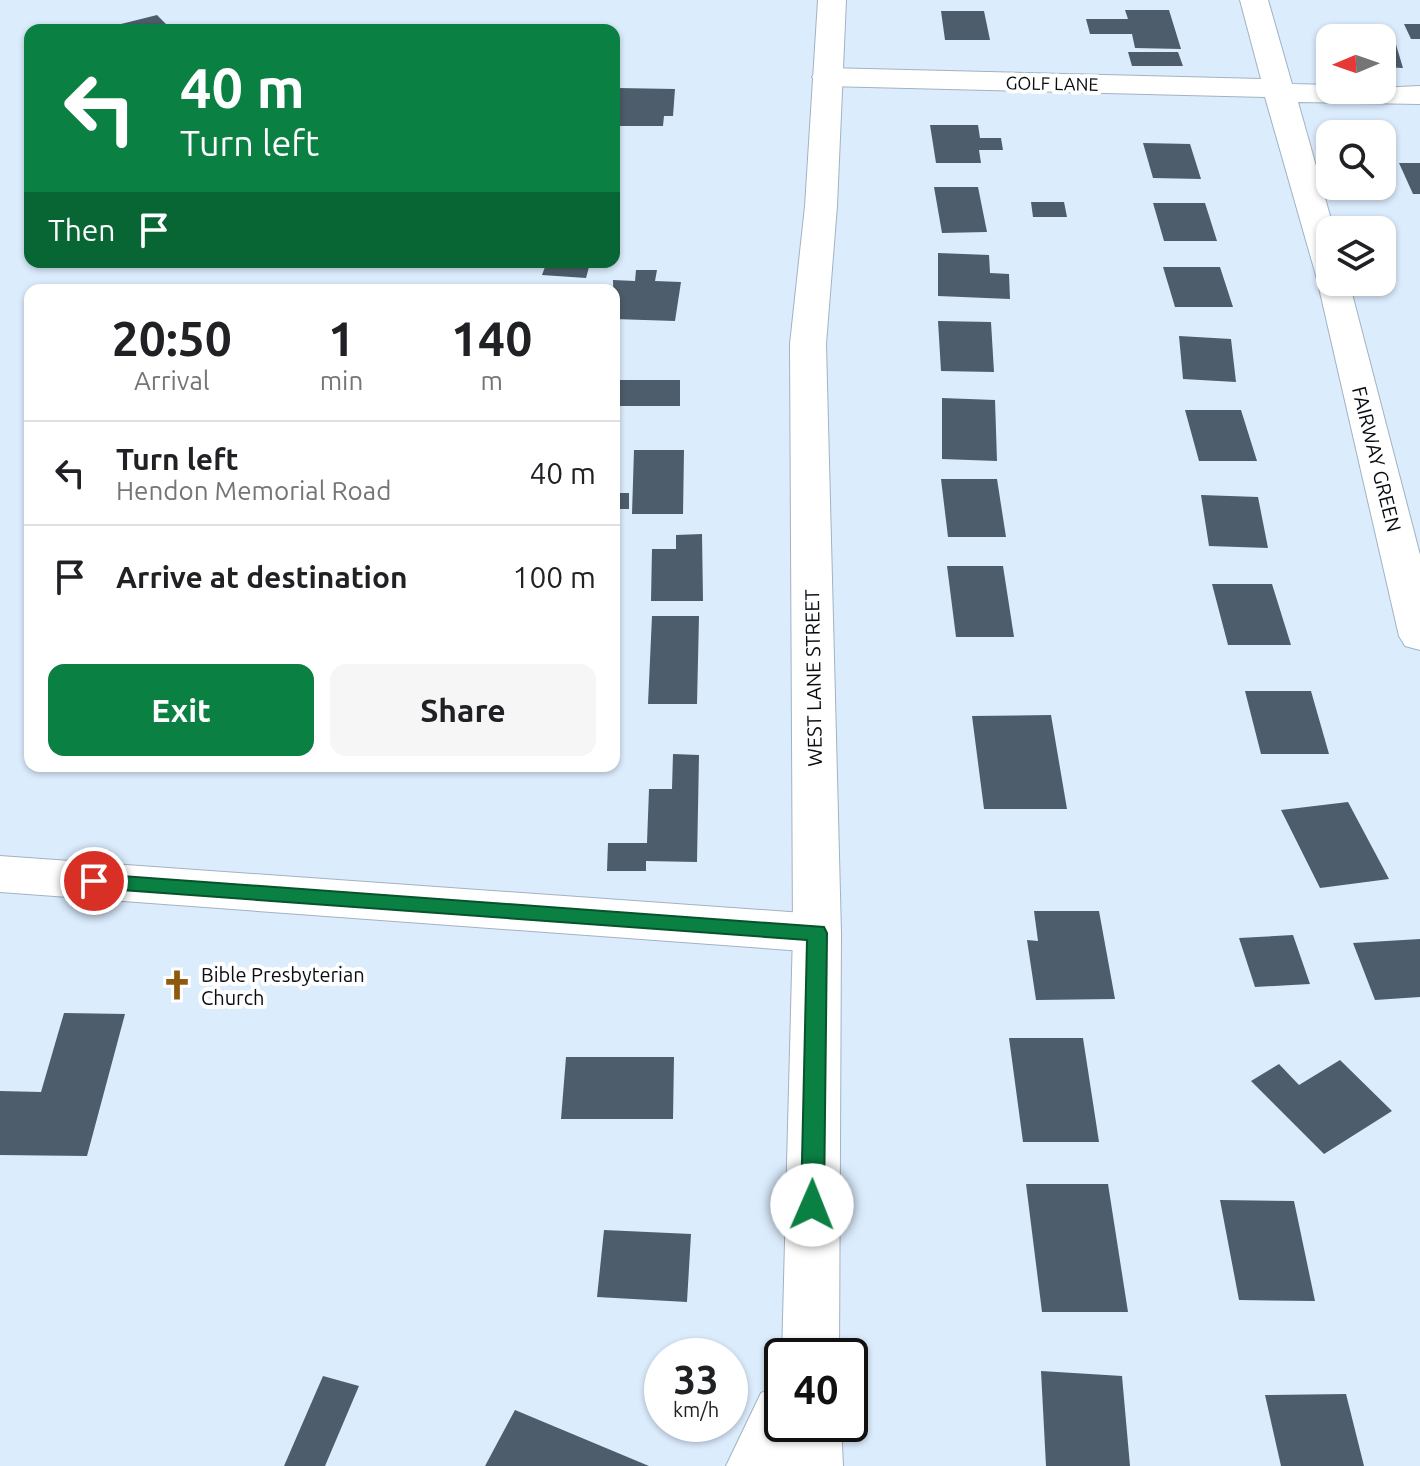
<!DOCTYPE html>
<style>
body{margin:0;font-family:Ubuntu,sans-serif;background:#f6f6f6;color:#202124;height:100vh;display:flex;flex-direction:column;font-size:30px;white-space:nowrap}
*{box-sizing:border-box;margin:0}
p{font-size:26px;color:#757577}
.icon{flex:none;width:44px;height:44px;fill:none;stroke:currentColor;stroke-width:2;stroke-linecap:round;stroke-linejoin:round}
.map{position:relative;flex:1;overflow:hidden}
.drawer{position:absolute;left:24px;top:284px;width:596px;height:488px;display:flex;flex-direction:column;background:#fff;border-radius:16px;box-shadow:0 2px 6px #0004}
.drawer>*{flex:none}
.guide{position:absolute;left:24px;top:24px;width:596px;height:244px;border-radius:16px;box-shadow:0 2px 6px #0004;background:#0b8043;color:#fff;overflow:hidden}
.needle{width:52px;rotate:268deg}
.buttons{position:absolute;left:1316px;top:24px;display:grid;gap:16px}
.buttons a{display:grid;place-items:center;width:80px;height:80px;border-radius:16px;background:#fff;box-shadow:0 2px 6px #0004;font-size:40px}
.speed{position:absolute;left:644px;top:1338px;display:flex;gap:16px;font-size:40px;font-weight:700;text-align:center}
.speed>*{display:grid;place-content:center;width:104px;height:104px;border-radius:50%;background:#fff;box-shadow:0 2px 6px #0004;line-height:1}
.speed small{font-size:20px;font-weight:400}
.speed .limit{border:4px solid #111;border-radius:12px;background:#fff;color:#111}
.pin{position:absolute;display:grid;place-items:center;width:68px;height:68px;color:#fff;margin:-34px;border:4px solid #fff;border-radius:50%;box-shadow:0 2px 8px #0007}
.me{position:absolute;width:88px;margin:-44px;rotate:1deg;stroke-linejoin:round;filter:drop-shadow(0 0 6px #0008)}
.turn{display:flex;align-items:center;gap:28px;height:168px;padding:0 24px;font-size:36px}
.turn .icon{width:104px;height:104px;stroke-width:2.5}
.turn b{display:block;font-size:56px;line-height:68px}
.then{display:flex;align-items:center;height:76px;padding:0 24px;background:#0003;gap:16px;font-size:30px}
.eta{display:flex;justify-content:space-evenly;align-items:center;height:136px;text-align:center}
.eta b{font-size:48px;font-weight:700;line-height:56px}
.button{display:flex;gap:16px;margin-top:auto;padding:16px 24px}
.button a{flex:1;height:92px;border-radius:16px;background:#0b8043;color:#fff;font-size:32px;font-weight:700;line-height:92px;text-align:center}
.button a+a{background:#f6f6f6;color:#202124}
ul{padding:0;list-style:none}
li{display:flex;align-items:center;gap:24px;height:104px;padding:0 24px;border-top:2px solid #e0e0e0}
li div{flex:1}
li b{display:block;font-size:30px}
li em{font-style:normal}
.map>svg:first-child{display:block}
</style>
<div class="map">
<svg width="1420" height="1466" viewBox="0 0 1420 1466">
<rect width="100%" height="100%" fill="#dbecfd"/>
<path fill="#4e5d6b" d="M 1125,10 L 1169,10 L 1181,49 L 1135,48 L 1132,34 L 1090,34 L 1086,19 L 1128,19 Z
M 941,11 L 984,11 L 990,40 L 945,40 Z
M 157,15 L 172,30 L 102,30 L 101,29 Z
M 1404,24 L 1420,24 L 1420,39 L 1411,39 Z
M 1382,37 L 1394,38 L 1403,68 L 1382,67 Z
M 1128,52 L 1178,52 L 1183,66 L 1132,66 Z
M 618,88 L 675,89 L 673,116 L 664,116 L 663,126 L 614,126 L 614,101 L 617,101 Z
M 930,125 L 978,125 L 980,138 L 1001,138 L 1003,150 L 979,150 L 981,163 L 936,163 Z
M 1143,143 L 1190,144 L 1201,179 L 1153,178 Z
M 1399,163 L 1420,163 L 1420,194 L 1413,194 Z
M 934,187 L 978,187 L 987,232 L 942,233 Z
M 1031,202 L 1064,202 L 1067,217 L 1033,217 Z
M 1153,203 L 1205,203 L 1217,241 L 1164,241 Z
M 938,253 L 989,255 L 990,273 L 1009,274 L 1010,299 L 938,296 Z
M 546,264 L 589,267 L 586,278 L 542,275 Z
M 1163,267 L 1220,267 L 1233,307 L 1175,307 Z
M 636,270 L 657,270 L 655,281 L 681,282 L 675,321 L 614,319 L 613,280 L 635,281 Z
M 938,321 L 991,322 L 994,372 L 941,371 Z
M 1179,336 L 1231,339 L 1236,382 L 1183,379 Z
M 614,380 L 680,380 L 680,406 L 614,406 Z
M 942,398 L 995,400 L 997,461 L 942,459 Z
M 1185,410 L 1241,410 L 1257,461 L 1199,461 Z
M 634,450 L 684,450 L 683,514 L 632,514 Z
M 941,479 L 997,479 L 1006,537 L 948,537 Z
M 614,493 L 629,493 L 629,509 L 614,509 Z
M 1201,495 L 1258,497 L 1268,548 L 1209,546 Z
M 702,534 L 703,601 L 651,601 L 652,549 L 676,549 L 676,535 Z
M 947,566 L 1003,566 L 1014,637 L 956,637 Z
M 1212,584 L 1272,584 L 1291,645 L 1228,645 Z
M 652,616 L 699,616 L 697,704 L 648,704 Z
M 1245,691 L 1311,691 L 1329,754 L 1261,754 Z
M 1051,715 L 1067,809 L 984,809 L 972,716 Z
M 673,754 L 699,755 L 697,862 L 646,861 L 646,871 L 607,871 L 608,843 L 647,843 L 649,789 L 672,789 Z
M 1348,802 L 1389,879 L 1320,888 L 1281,810 Z
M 1034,911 L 1099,911 L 1115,999 L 1036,1000 L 1027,940 L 1038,941 Z
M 1293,935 L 1310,984 L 1255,987 L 1239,938 Z
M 1420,939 L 1420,997 L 1375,1000 L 1353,943 Z
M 64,1013 L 125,1014 L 87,1156 L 0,1155 L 0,1091 L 41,1092 Z
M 1009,1038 L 1083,1038 L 1099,1142 L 1023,1142 Z
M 566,1057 L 674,1057 L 673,1119 L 561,1119 Z
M 1340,1060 L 1392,1111 L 1324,1154 L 1251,1081 L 1279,1064 L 1299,1085 Z
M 1026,1184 L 1108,1184 L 1128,1312 L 1042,1312 Z
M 1220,1200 L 1294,1201 L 1315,1301 L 1239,1300 Z
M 604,1230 L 691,1234 L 687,1302 L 597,1297 Z
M 1041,1371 L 1122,1376 L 1130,1466 L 1046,1466 Z
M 323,1376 L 359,1386 L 325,1466 L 284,1466 Z
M 1346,1394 L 1364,1466 L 1281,1466 L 1265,1395 Z
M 515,1410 L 649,1466 L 485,1466 Z"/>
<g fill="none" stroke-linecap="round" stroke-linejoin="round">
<g stroke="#a2b2c2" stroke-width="2">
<path id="street" d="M 1240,0 L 1268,0 L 1292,84 L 1330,85 L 1330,90 L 1420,86 L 1420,104 L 1298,102 L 1334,230 L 1330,230 L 1330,282 L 1349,282 L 1420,555 L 1420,650 L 1405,646 L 1399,636 L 1317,279 L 1265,97 L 827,86 L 816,83 L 812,77 L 816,71 L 827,68 L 1261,79 Z
M 0,856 L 817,914 L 834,920 L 841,933 L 834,946 L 817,952 L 0,892 Z
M 782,1385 L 782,1424 L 806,1424 L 787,1466 L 726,1466 L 761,1393 Z"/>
</g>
<g stroke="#a2b2c2" stroke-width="2">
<path id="secondary" d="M 818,0 L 846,0 L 837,206 L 826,344 L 841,933 L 839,1356 L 782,1357 L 793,933 L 790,344 L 805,206 Z
M 783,1424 L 841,1424 L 843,1466 L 783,1466 Z"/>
</g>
<use href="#street" fill="#fff" fill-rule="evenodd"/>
<use href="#secondary" fill="#fff" fill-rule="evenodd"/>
</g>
<path fill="#0b8043" stroke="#07532c" stroke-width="2" d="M 94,874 L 824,927 L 827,933 L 824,1205 L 820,1212 L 812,1215 L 804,1212 L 801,1205 L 807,940 L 94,888 L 88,886 L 85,881 L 88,876 Z"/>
<defs>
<g id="church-bare" transform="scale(2.4)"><path d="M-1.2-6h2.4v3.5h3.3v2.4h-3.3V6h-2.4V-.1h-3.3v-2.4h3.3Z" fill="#905a0e" stroke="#fff" stroke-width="2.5" paint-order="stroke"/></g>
</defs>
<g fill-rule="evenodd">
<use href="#church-bare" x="177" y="985"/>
</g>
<g text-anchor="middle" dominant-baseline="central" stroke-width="8" stroke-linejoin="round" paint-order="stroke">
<g font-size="18" fill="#080d12" stroke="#fff">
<text transform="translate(1052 83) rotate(1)">GOLF LANE</text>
</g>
<g font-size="20" fill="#080d12" stroke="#fff">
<text transform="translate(1377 459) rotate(76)">FAIRWAY GREEN</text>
<text transform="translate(813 678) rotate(-91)">WEST LANE STREET</text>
</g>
<g font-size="20" fill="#080d12" stroke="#fff" text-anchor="start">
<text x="201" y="974">Bible Presbyterian<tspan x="201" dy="23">Church</tspan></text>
</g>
</g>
</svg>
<div class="buttons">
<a><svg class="needle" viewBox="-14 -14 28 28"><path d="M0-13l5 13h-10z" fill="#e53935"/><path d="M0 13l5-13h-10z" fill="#757577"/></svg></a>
<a><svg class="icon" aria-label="search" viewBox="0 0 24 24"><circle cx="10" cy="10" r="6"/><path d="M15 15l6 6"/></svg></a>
<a><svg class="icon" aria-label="layers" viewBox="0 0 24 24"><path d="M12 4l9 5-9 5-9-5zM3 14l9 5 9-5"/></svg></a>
</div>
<div class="speed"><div>33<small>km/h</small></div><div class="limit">40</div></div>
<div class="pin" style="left:94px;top:881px;background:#d93025"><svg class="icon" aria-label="arrive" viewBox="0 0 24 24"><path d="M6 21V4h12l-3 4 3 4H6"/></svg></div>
<svg class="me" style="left:812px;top:1205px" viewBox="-20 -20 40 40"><circle r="19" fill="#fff"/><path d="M0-13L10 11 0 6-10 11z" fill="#0b8043"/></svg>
<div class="guide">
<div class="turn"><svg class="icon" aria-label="left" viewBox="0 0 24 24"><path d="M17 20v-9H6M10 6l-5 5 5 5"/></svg><div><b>40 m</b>Turn left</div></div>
<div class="then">Then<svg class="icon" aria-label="arrive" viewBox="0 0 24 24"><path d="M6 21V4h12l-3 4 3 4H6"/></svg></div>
</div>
<section class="drawer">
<div class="eta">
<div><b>20:50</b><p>Arrival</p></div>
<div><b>1</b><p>min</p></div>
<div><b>140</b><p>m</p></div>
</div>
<ul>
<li><svg class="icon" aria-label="left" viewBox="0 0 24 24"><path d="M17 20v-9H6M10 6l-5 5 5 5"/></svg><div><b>Turn left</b><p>Hendon Memorial Road</p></div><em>40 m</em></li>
<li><svg class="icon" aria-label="arrive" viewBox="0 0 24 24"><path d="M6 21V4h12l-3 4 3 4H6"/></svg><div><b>Arrive at destination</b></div><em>100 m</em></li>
</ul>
<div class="button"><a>Exit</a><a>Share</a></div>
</section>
</div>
